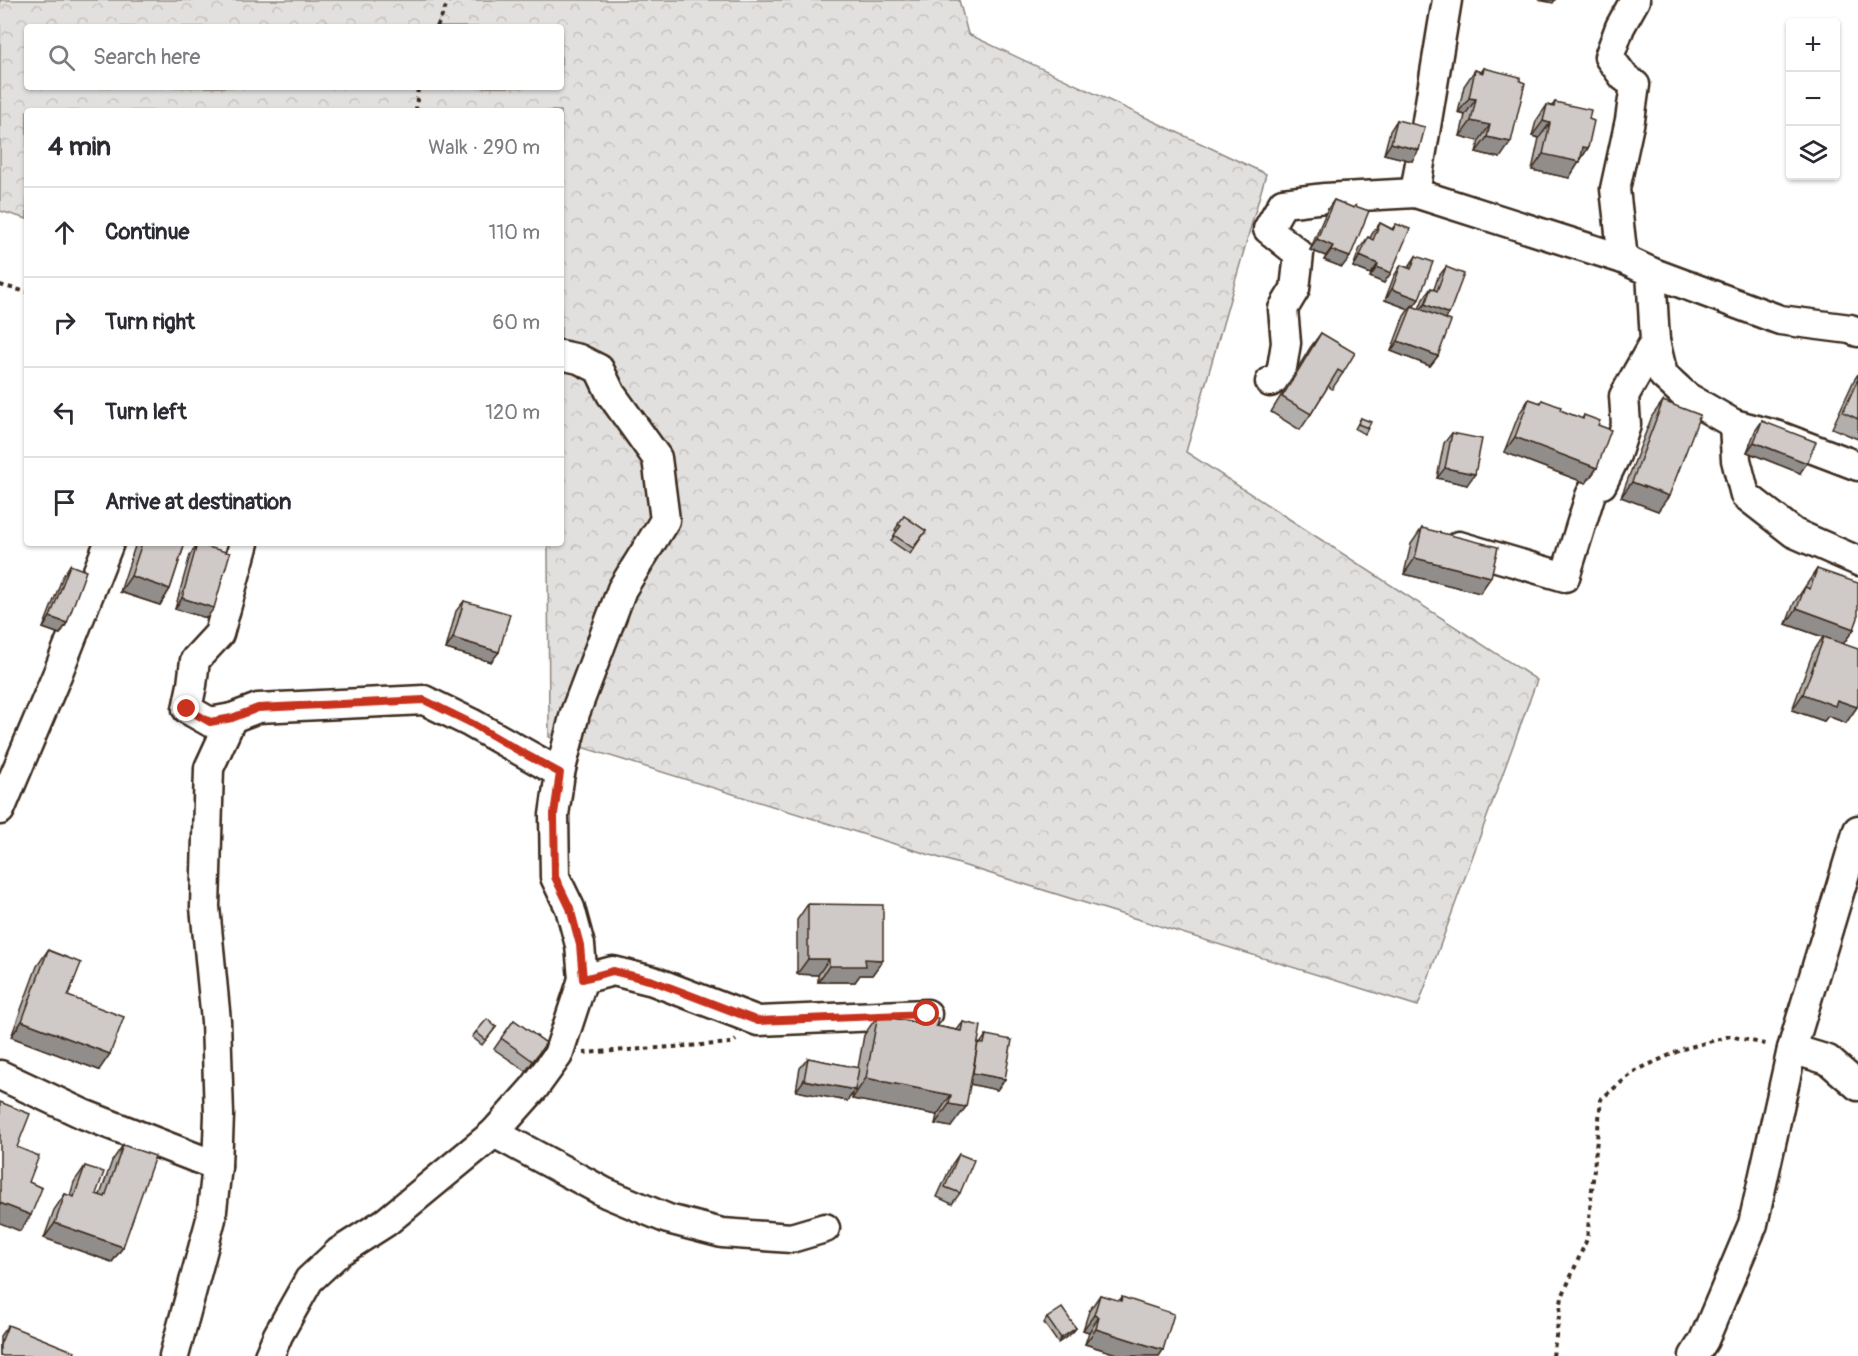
<!DOCTYPE html>
<meta charset="utf-8">
<style>
body{margin:0;font-family:Pangolin,sans-serif;background:#f7f7f7;color:#2b2b33}
.controls{position:absolute;right:18px;top:18px;display:grid;overflow:hidden;border-radius:6px;box-shadow:0 2px 4px #0004}
.controls button{width:54px;height:54px;display:grid;place-items:center;padding:0;border:0;border-bottom:2px solid #e1e1e2;background:#fff;color:#2b2b33;font:30px sans-serif}
.stop{position:absolute;width:18px;height:18px;margin:-14px;border:4px solid #c8321e;border-radius:50%;background:#fff}
.stop.end{background:#c8321e;border-color:#fff;box-shadow:0 2px 6px #0008}
.list{margin:0;padding:0;list-style:none}
h2{display:flex;justify-content:space-between;align-items:center;height:78px;margin:0;padding:0 24px;font-size:26px}
h2 small{font-size:20px;font-weight:400;color:#7c7c81}
.list li{display:grid;grid-template-columns:39px 1fr auto;gap:18px;align-items:center;box-sizing:border-box;height:90px;padding:0 24px;border-top:2px solid #e1e1e2}
.list b{display:block;font-size:22px;white-space:nowrap}
.list em{font-size:20px;font-style:normal;color:#7c7c81}
.icon{flex:none;width:33px;height:33px;fill:none;stroke:currentColor;stroke-width:2;stroke-linecap:round;stroke-linejoin:round}
.map{position:relative;flex:none;width:1858px;height:1356px;overflow:hidden}
.search{position:absolute;background:#fff;box-shadow:0 2px 4px #0004;left:24px;top:24px;width:540px;height:66px;display:flex;align-items:center;gap:15px;box-sizing:border-box;padding:0 21px;border-radius:6px;color:#7c7c81;font-size:22px}
.panel{position:absolute;background:#fff;box-shadow:0 2px 4px #0004;left:24px;top:108px;width:540px;height:438px;border-radius:6px}
.map>svg:first-child{display:block}
.forest{fill:url(#forest-crowns);stroke:#8e857e;stroke-width:1.5;fill-rule:evenodd}
.lines{fill:none;stroke-linecap:round;stroke-linejoin:round}
.minor-casing{stroke:#3b2a1e;stroke-width:33}
.path{stroke:#3b2a1e;stroke-width:4;stroke-dasharray:4.5 4.5;stroke-linecap:butt}
.minor{stroke:#fff;stroke-width:28}
.wall{fill:#b2aeab;stroke:#3b2a1e;stroke-width:1.5}
.shaded-wall{fill:#918d8b;stroke:#3b2a1e;stroke-width:1.5}
.building{fill:#cfcac7;stroke:#3b2a1e;stroke-width:1.5}
.route{stroke:#c8321e;stroke-width:8}
</style>
<div class="map">
<svg width="1858" height="1356" viewBox="0 0 1858 1356">
<defs>
<pattern id="forest-crowns" width="20" height="18" patternUnits="userSpaceOnUse" patternTransform="scale(1.5)"><rect width="20" height="18" fill="#e2e0de"/><path d="M2 6a3 3 0 1 1 6 0M12 15a3 3 0 1 1 6 0" fill="none" stroke="#c3c0be"/></pattern>
</defs>
<rect width="100%" height="100%" fill="#fff"/>
<filter id="ink" filterUnits="userSpaceOnUse"><feTurbulence type="fractalNoise" baseFrequency=".0167" numOctaves="2"/><feDisplacementMap in="SourceGraphic" scale="12" xChannelSelector="R" yChannelSelector="G"/><feConvolveMatrix kernelMatrix="1 2 1 2 8 2 1 2 1" color-interpolation-filters="sRGB"/></filter>
<g filter="url(#ink)">
<path class="forest" d="M0,0H959L968,34L1266,174L1186,452L1537,680L1418,1006L549,737L548,543H561V111H27V219L0,211ZM27,27H561V87H27Z"/>
<g class="lines">
<g class="minor-casing">
<g id="minor">
<polyline points="1415,193 1447,0"/>
<polyline points="1623,259 1615,189 1630,120 1635,85 1624,77 1609,57 1620,27 1635,0"/>
<polyline points="1655,341 1663,375 1687,397 1734,424 1779,436 1858,466"/>
<polyline points="561,355 579,359 599,369 611,394 657,458 665,520 622,589 575,713 560,773 554,815 555,877 570,908 580,945 583,979"/>
<polyline points="1270,382 1281,374 1286,343 1283,309 1295,289 1299,254 1268,229 1283,203 1325,198 1415,193 1623,259 1651,272 1780,320 1850,329 1858,332"/>
<polyline points="1734,424 1736,460 1745,495 1794,533 1858,561"/>
<polyline points="1459,546 1565,577 1590,496 1595,485 1602,484 1616,455 1626,425 1624,396 1655,341 1651,272"/>
<polyline points="232,718 210,722 187,709 192,685 195,660 219,634 244,543"/>
<polyline points="0,810 57,675 109,543"/>
<polyline points="1792,1049 1828,1060 1858,1086"/>
<polyline points="0,1075 83,1114 217,1166"/>
<polyline points="494,1133 606,1193 668,1219 722,1233 791,1238 825,1228"/>
<polyline points="174,1356 211,1219 217,1166 219,1115 216,1021 205,907 209,768 232,718 258,708 424,700 471,723 560,773"/>
<polyline points="269,1356 278,1335 309,1280 339,1252 386,1222 494,1133 534,1088 558,1055 583,979 613,971 653,981 758,1021 927,1014"/>
<polyline points="1694,1356 1704,1340 1753,1224 1792,1049 1858,830"/>
</g>
</g>
<g class="path">
<polyline points="437,27 449,0"/>
<polyline points="416,111 418,87"/>
<polyline points="0,285 27,292"/>
<polyline points="583,1053 732,1043 736,1040"/>
<polyline points="1553,1356 1562,1297 1587,1239 1601,1099 1635,1071 1683,1049 1730,1036 1769,1045"/>
</g>
<use href="#minor" class="minor"/>
</g>
<g class="wall">
<polygon points="1484,68 1500,158 1476,152 1479,141 1460,136 1465,115 1458,113 1464,86 1475,70 1481,72"/>
<polygon points="1555,102 1589,119 1588,148 1569,178 1532,170 1539,138 1532,136 1536,121 1547,105 1552,106"/>
<polygon points="1397,120 1412,161 1384,154 1390,131"/>
<polygon points="1334,200 1353,208 1355,206 1342,267 1324,260 1326,256 1310,250 1327,210"/>
<polygon points="1380,223 1392,229 1396,224 1384,283 1370,277 1371,274 1353,267 1360,248 1368,237 1370,238 1372,234"/>
<polygon points="1416,256 1419,299 1413,307 1419,309 1423,299 1431,288 1434,289 1438,277 1446,267 1449,314 1445,319 1438,356 1430,366 1391,351 1404,316 1409,309 1385,300 1394,276 1401,265 1408,268"/>
<polygon points="1321,333 1343,373 1332,389 1328,386 1311,414 1300,430 1271,412 1310,348"/>
<polygon points="1858,374 1858,439 1832,428 1854,380"/>
<polygon points="1529,399 1540,403 1542,400 1560,410 1582,419 1584,415 1598,425 1597,468 1586,483 1504,452 1519,414"/>
<polygon points="1663,401 1658,511 1621,497 1652,416"/>
<polygon points="1361,418 1368,428 1365,434 1355,429"/>
<polygon points="1762,421 1800,473 1747,452 1755,431"/>
<polygon points="1452,433 1467,485 1437,478 1444,443"/>
<polygon points="904,516 926,531 910,554 891,541 897,531 895,530"/>
<polygon points="1422,528 1491,577 1480,593 1404,574 1411,544"/>
<polygon points="136,543 185,543 170,589 160,605 120,592"/>
<polygon points="197,544 207,618 175,609 190,555"/>
<polygon points="70,565 67,623 60,634 43,628 63,576"/>
<polygon points="1817,569 1854,629 1843,644 1857,707 1846,723 1828,716 1824,721 1792,710 1813,652 1823,637 1786,624 1794,603"/>
<polygon points="464,601 499,652 491,662 446,649 456,611"/>
<polygon points="808,904 883,960 872,975 860,975 855,982 818,982 818,975 797,974 797,920"/>
<polygon points="48,950 68,996 99,1070 11,1037 37,966"/>
<polygon points="878,1015 920,1023 925,1016 936,1026 957,1030 963,1022 978,1044 980,1044 986,1035 1005,1079 997,1090 970,1084 951,1127 935,1124 937,1115 852,1099 853,1093 847,1101 796,1091 800,1068 808,1058 858,1068 864,1035"/>
<polygon points="514,1020 546,1043 526,1071 494,1049"/>
<polygon points="496,1027 482,1045 472,1037 476,1032"/>
<polygon points="123,1145 123,1247 112,1262 44,1238 54,1210 65,1194 70,1196 74,1182 85,1166 96,1194 100,1195 112,1161"/>
<polygon points="959,1154 960,1193 952,1204 937,1197 952,1164"/>
<polygon points="1100,1295 1119,1301 1122,1297 1163,1350 1159,1356 1123,1356 1085,1344 1089,1332 1083,1330 1089,1311"/>
<polygon points="1047,1318 1076,1328 1072,1333 1058,1343 1044,1323"/>
<polygon points="8,1325 0,1356 0,1336"/>
</g>
<g class="shaded-wall">
<polygon points="1538,0 1555,0 1553,3"/>
<polygon points="1469,98 1476,99 1465,115 1458,113"/>
<polygon points="1471,121 1490,125 1479,141 1460,136"/>
<polygon points="1543,121 1550,123 1539,138 1532,136"/>
<polygon points="1487,137 1511,142 1500,158 1476,152"/>
<polygon points="1391,143 1419,150 1412,161 1384,154"/>
<polygon points="1583,147 1588,148 1569,178 1532,170 1543,154"/>
<polygon points="1317,239 1333,246 1326,256 1310,250"/>
<polygon points="1331,250 1350,257 1342,267 1324,260"/>
<polygon points="1360,256 1378,264 1371,274 1353,267"/>
<polygon points="1377,267 1391,273 1384,283 1370,277"/>
<polygon points="1392,289 1419,299 1411,310 1412,306 1409,309 1385,300"/>
<polygon points="1425,304 1449,314 1442,324 1417,314"/>
<polygon points="1398,341 1438,356 1430,366 1391,351"/>
<polygon points="1515,437 1597,468 1586,483 1504,452"/>
<polygon points="1754,442 1807,463 1800,473 1747,452"/>
<polygon points="1445,468 1475,474 1467,485 1437,478"/>
<polygon points="1632,482 1669,496 1658,511 1621,497"/>
<polygon points="1415,558 1491,577 1480,593 1404,574"/>
<polygon points="131,576 170,589 160,605 120,592"/>
<polygon points="182,598 214,608 207,618 175,609"/>
<polygon points="1797,608 1854,629 1843,644 1786,624"/>
<polygon points="50,617 67,623 60,634 43,628"/>
<polygon points="453,638 499,652 491,662 446,649"/>
<polygon points="1803,694 1837,700 1857,707 1846,723 1828,716 1824,721 1792,710"/>
<polygon points="808,959 829,959 818,975 797,974"/>
<polygon points="865,959 883,960 872,975 860,975 855,982 818,982 829,966"/>
<polygon points="22,1021 110,1054 99,1070 11,1037"/>
<polygon points="973,1073 1005,1079 997,1090 965,1083"/>
<polygon points="866,1078 951,1095 937,1115 852,1099"/>
<polygon points="804,1080 855,1090 847,1101 796,1091"/>
<polygon points="949,1104 966,1107 951,1127 935,1124"/>
<polygon points="0,1203 31,1215 20,1231 0,1223"/>
<polygon points="55,1223 123,1247 112,1262 44,1238"/>
<polygon points="1094,1315 1099,1317 1089,1332 1083,1330"/>
<polygon points="1076,1328 1072,1333 1058,1343 1061,1338"/>
<polygon points="1096,1329 1163,1350 1159,1356 1123,1356 1085,1344"/>
</g>
<g class="building">
<polygon points="1484,68 1520,77 1520,81 1525,83 1511,142 1487,137 1490,125 1471,121 1476,99 1469,98 1475,70 1483,73"/>
<polygon points="1555,102 1591,110 1589,119 1594,121 1588,148 1583,147 1580,162 1543,154 1550,123 1543,121 1547,105 1554,107"/>
<polygon points="1397,120 1425,127 1419,150 1391,143"/>
<polygon points="1334,200 1354,208 1355,206 1369,211 1350,257 1331,250 1333,246 1317,239"/>
<polygon points="1380,223 1393,230 1396,224 1410,229 1391,273 1377,267 1378,264 1360,256 1368,237 1373,240"/>
<polygon points="1416,256 1433,262 1419,299 1392,289 1401,265 1411,269"/>
<polygon points="1446,267 1464,274 1449,314 1425,304 1431,288 1437,291"/>
<polygon points="1412,306 1451,321 1438,356 1398,341"/>
<polygon points="1321,333 1355,353 1343,373 1338,370 1311,414 1282,397"/>
<polygon points="1858,379 1858,419 1843,412"/>
<polygon points="1529,399 1541,403 1542,400 1561,407 1560,410 1583,419 1584,415 1600,421 1598,425 1611,430 1597,468 1515,437"/>
<polygon points="1663,401 1700,415 1669,496 1632,482"/>
<polygon points="1361,418 1371,422 1368,428 1358,424"/>
<polygon points="1762,421 1816,442 1807,463 1754,442"/>
<polygon points="1452,433 1482,439 1475,474 1445,468"/>
<polygon points="904,516 926,531 913,548 894,535 901,526 898,524"/>
<polygon points="1422,528 1498,547 1491,577 1415,558"/>
<polygon points="142,543 185,543 170,589 131,576"/>
<polygon points="197,544 230,553 214,608 182,598"/>
<polygon points="70,565 86,571 67,623 50,617"/>
<polygon points="1817,569 1858,583 1858,618 1854,629 1797,608 1805,587 1810,589"/>
<polygon points="464,601 510,614 499,652 453,638"/>
<polygon points="1824,637 1858,649 1858,704 1857,707 1837,700 1835,706 1803,694"/>
<polygon points="808,904 883,905 883,960 865,959 866,966 829,966 829,959 808,959"/>
<polygon points="48,950 81,963 68,996 124,1017 110,1054 22,1021"/>
<polygon points="878,1015 923,1024 925,1016 938,1018 936,1026 961,1031 963,1022 981,1026 966,1107 949,1104 951,1095 866,1078"/>
<polygon points="487,1019 496,1027 486,1040 476,1032"/>
<polygon points="514,1020 546,1043 533,1061 501,1038"/>
<polygon points="986,1035 1012,1040 1005,1079 973,1073 978,1043 984,1044"/>
<polygon points="808,1058 859,1068 855,1090 804,1080"/>
<polygon points="0,1102 30,1114 17,1147 39,1156 29,1182 42,1188 31,1215 0,1203"/>
<polygon points="123,1145 155,1156 123,1247 55,1223 65,1194 74,1197 85,1166 104,1172 96,1194 105,1197"/>
<polygon points="959,1154 974,1160 960,1193 945,1187"/>
<polygon points="1100,1295 1121,1301 1122,1297 1174,1314 1163,1350 1096,1329 1099,1317 1094,1315"/>
<polygon points="1062,1308 1076,1328 1061,1338 1047,1318"/>
<polygon points="8,1325 75,1352 73,1356 3,1356 0,1355 0,1345"/>
</g>
</g>
<g class="lines" filter="url(#ink)">
<polyline class="route" points="187,709 210,722 232,718 258,708 424,700 471,723 521,752 560,773 554,814 555,877 570,908 580,945 583,979 613,971 653,981 758,1021 927,1014"/>
</g>
</svg>
<div class="controls">
<button>+</button>
<button>−</button>
<button><svg class="icon" aria-label="layers" viewBox="0 0 24 24"><path d="M12 4l9 5-9 5-9-5zM3 14l9 5 9-5"/></svg></button>
</div>
<div class="stop" style="left:927px;top:1014px"></div>
<div class="stop end" style="left:187px;top:709px"></div>
<div class="search"><svg class="icon" aria-label="search" viewBox="0 0 24 24"><circle cx="10" cy="10" r="6"/><path d="M15 15l6 6"/></svg>Search here</div>
<section class="panel">
<h2>4 min<small>Walk · 290 m</small></h2>
<ul class="list">
<li><svg class="icon" aria-label="ahead" viewBox="0 0 24 24"><path d="M12 20V5M6 11l6-6 6 6"/></svg><div><b>Continue</b></div><em>110 m</em></li>
<li><svg class="icon" aria-label="right" viewBox="0 0 24 24"><path d="M7 20v-9h11M14 6l5 5-5 5"/></svg><div><b>Turn right</b></div><em>60 m</em></li>
<li><svg class="icon" aria-label="left" viewBox="0 0 24 24"><path d="M17 20v-9H6M10 6l-5 5 5 5"/></svg><div><b>Turn left</b></div><em>120 m</em></li>
<li><svg class="icon" aria-label="arrive" viewBox="0 0 24 24"><path d="M6 21V4h12l-3 4 3 4H6"/></svg><div><b>Arrive at destination</b></div></li>
</ul>
</section>
</div>
